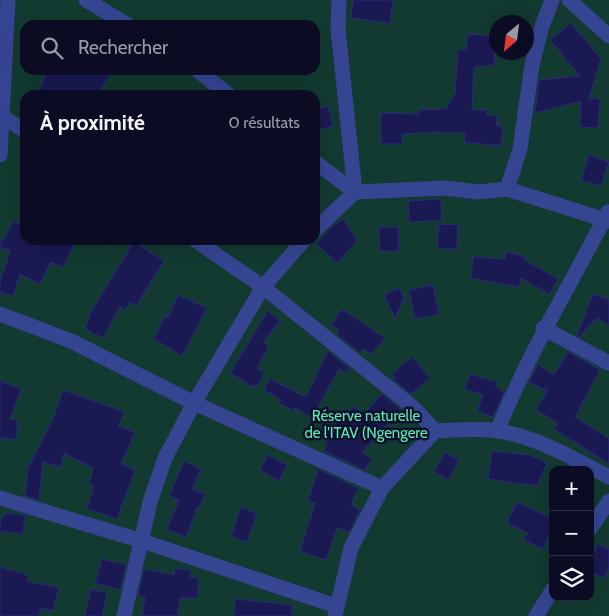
<!DOCTYPE html>
<html lang="fr">
<meta charset="utf-8">
<style>
body{margin:0;font-family:Cabin,sans-serif;background:#14152b;color:#f1f3f6}
.controls{position:absolute;right:15px;bottom:15px;display:grid;overflow:hidden;border-radius:10px;box-shadow:0 5px 20px #0002}
.controls button{width:45px;height:45px;display:grid;place-items:center;padding:0;border:0;border-bottom:1px solid #2b2c41;background:#0b0c23;color:#f1f3f6;font:25px sans-serif}
.compass{position:absolute;left:489px;top:15px;width:45px;height:45px;border-radius:50%;background:#0b0c23;box-shadow:0 5px 20px #0002;rotate:208deg}
.list{margin:0;padding:0;list-style:none}
h2{display:flex;justify-content:space-between;align-items:center;height:65px;margin:0;padding:0 20px;font-size:21px}
h2 small{font-size:16px;font-weight:400;color:#9a9ba6}
.icon{flex:none;width:28px;height:28px;fill:none;stroke:currentColor;stroke-width:2;stroke-linecap:round;stroke-linejoin:round}
.map{position:relative;flex:none;width:609px;height:616px;overflow:hidden}
.search{position:absolute;background:#0b0c23;box-shadow:0 5px 20px #0002;left:20px;top:20px;width:300px;height:55px;display:flex;align-items:center;gap:12px;box-sizing:border-box;padding:0 18px;border-radius:15px;color:#9a9ba6;font-size:19px}
.panel{position:absolute;background:#0b0c23;box-shadow:0 5px 20px #0002;left:20px;top:90px;width:300px;height:155px;border-radius:15px}
.map>svg:first-child{display:block}
.green{fill:#123a30;fill-rule:evenodd}
.building{fill:#1a1952;stroke:#292980}
.lines{fill:none;stroke-linecap:round;stroke-linejoin:round}
.minor{stroke:#364592;stroke-width:15}
.labels{text-anchor:middle;dominant-baseline:central;stroke-width:5;stroke-linejoin:round;paint-order:stroke}
.park-label{font-size:15px;fill:#5cecab;stroke:#0f102f}
</style>
<div class="map">
<svg width="609" height="616" viewBox="0 0 609 616">
<rect width="100%" height="100%" fill="#0f102f"/>
<path class="green" d="M0,0H609V616H0ZM496,22H526V52H496ZM25,25H315V70H25ZM25,95H315V240H25ZM553,470H590V597H553Z"/>
<g class="building">
<polygon points="353,0 393,0 390,23 351,18"/>
<polygon points="571,23 601,59 589,98 600,99 598,128 580,127 581,101 535,113 539,80 580,76 550,40"/>
<polygon points="468,34 492,36 495,65 474,67 472,110 487,110 487,115 498,116 496,125 503,127 501,146 464,142 465,133 433,132 402,134 402,144 381,144 381,113 419,114 419,110 446,109 455,93 458,50 466,50"/>
<polygon points="48,70 114,70 97,95 37,95"/>
<polygon points="328,106 333,126 315,131 315,110"/>
<polygon points="589,155 609,162 601,186 581,180"/>
<polygon points="441,199 442,220 409,222 408,201"/>
<polygon points="344,219 357,240 338,263 316,244 334,225"/>
<polygon points="13,221 25,227 25,240 76,240 63,267 51,262 40,284 20,274 13,296 0,292 0,282 10,251 0,247 0,240 4,240"/>
<polygon points="439,224 458,225 457,249 437,248"/>
<polygon points="379,227 398,227 399,251 380,251"/>
<polygon points="134,242 164,261 136,306 130,302 125,310 120,306 103,338 85,329 92,310"/>
<polygon points="506,252 526,257 525,260 558,279 549,294 521,278 519,287 471,278 473,257 505,259"/>
<polygon points="433,285 439,314 415,319 409,290"/>
<polygon points="399,288 404,298 395,318 384,295"/>
<polygon points="593,294 609,300 609,325 597,318 579,337 577,336"/>
<polygon points="178,295 207,308 182,356 154,339 165,316 168,318"/>
<polygon points="342,309 385,338 371,355 363,348 360,353 337,334 339,330 331,325"/>
<polygon points="268,311 280,321 263,342 269,346 257,368 264,373 257,386 251,386 230,373"/>
<polygon points="328,351 349,368 346,372 339,369 312,418 295,408 294,411 279,403 281,400 264,390 270,379 306,397"/>
<polygon points="568,352 600,370 575,417 609,439 609,464 554,429 558,423 536,410 547,391 529,382 538,365 554,375"/>
<polygon points="412,357 430,378 411,394 394,380 395,378 392,374"/>
<polygon points="470,374 498,382 495,386 504,393 493,417 477,411 483,395 465,389"/>
<polygon points="0,381 21,389 10,419 18,420 16,440 2,438 0,441"/>
<polygon points="63,390 125,412 118,426 135,432 121,464 135,470 117,519 87,509 94,485 89,483 93,468 64,453 61,467 43,462 39,500 25,496 28,468 53,419"/>
<polygon points="382,394 400,409 362,453 372,458 365,470 324,451 332,427 354,407 365,413"/>
<polygon points="492,451 530,455 547,463 537,486 488,479"/>
<polygon points="445,452 459,460 448,480 434,472"/>
<polygon points="268,455 287,465 279,481 260,470"/>
<polygon points="184,461 201,469 192,489 205,494 199,508 197,507 186,537 167,529 179,500 169,496"/>
<polygon points="318,469 358,488 351,505 360,510 349,532 337,528 326,560 300,551 315,503 308,501"/>
<polygon points="517,502 553,519 553,528 543,549 524,540 528,533 507,523"/>
<polygon points="241,507 257,513 247,542 231,536"/>
<polygon points="5,513 25,515 23,534 0,531 0,522"/>
<polygon points="598,544 609,549 609,568 604,578 590,572 590,560"/>
<polygon points="102,559 126,565 120,590 95,583"/>
<polygon points="0,567 28,575 27,581 59,588 53,611 41,608 39,616 0,616"/>
<polygon points="175,568 191,570 190,577 198,578 198,598 180,598 177,616 142,616 145,598 138,595 144,569 174,575"/>
<polygon points="91,589 107,593 102,616 85,616"/>
<polygon points="235,599 292,605 292,616 234,616"/>
</g>
<g class="lines">
<g class="minor">
<polyline points="86,0 128,25"/>
<polyline points="569,0 609,36"/>
<polyline points="197,70 229,95"/>
<polyline points="3,117 25,131"/>
<polyline points="0,155 8,0"/>
<polyline points="315,162 355,192 445,188 478,192 507,189 609,221"/>
<polyline points="507,189 520,149 532,65 542,26 552,0"/>
<polyline points="315,230 355,192 338,29 339,0"/>
<polyline points="195,240 263,287 414,408 435,431"/>
<polyline points="0,314 71,341 194,403 382,488"/>
<polyline points="543,328 609,363"/>
<path d="M497,431C528,355 570,285 608,212"/>
<polyline points="0,498 142,541 336,606"/>
<polyline points="590,529 609,501"/>
<polyline points="124,616 150,502 165,458 194,403 263,287 304,240"/>
<path d="M335,616L351,548L382,488L435,431C456,430 477,428 498,431C538,437 574,459 609,477"/>
<polyline points="536,616 553,589"/>
</g>
</g>
<g class="labels">
<g class="park-label">
<text x="366" y="416">Réserve naturelle<tspan x="366" dy="17">de l'ITAV (Ngengere</tspan></text>
</g>
</g>
</svg>
<div class="controls">
<button>+</button>
<button>−</button>
<button><svg class="icon" aria-label="layers" viewBox="0 0 24 24"><path d="M12 4l9 5-9 5-9-5zM3 14l9 5 9-5"/></svg></button>
</div>
<svg class="compass" viewBox="-18 -18 36 36"><path d="M0-13l5 13h-10z" fill="#e53935"/><path d="M0 13l5-13h-10z" fill="#9a9ba6"/></svg>
<div class="search"><svg class="icon" aria-label="search" viewBox="0 0 24 24"><circle cx="10" cy="10" r="6"/><path d="M15 15l6 6"/></svg>Rechercher</div>
<section class="panel">
<h2>À proximité<small>0 résultats</small></h2>
<ul class="list">
</ul>
</section>
</div>
